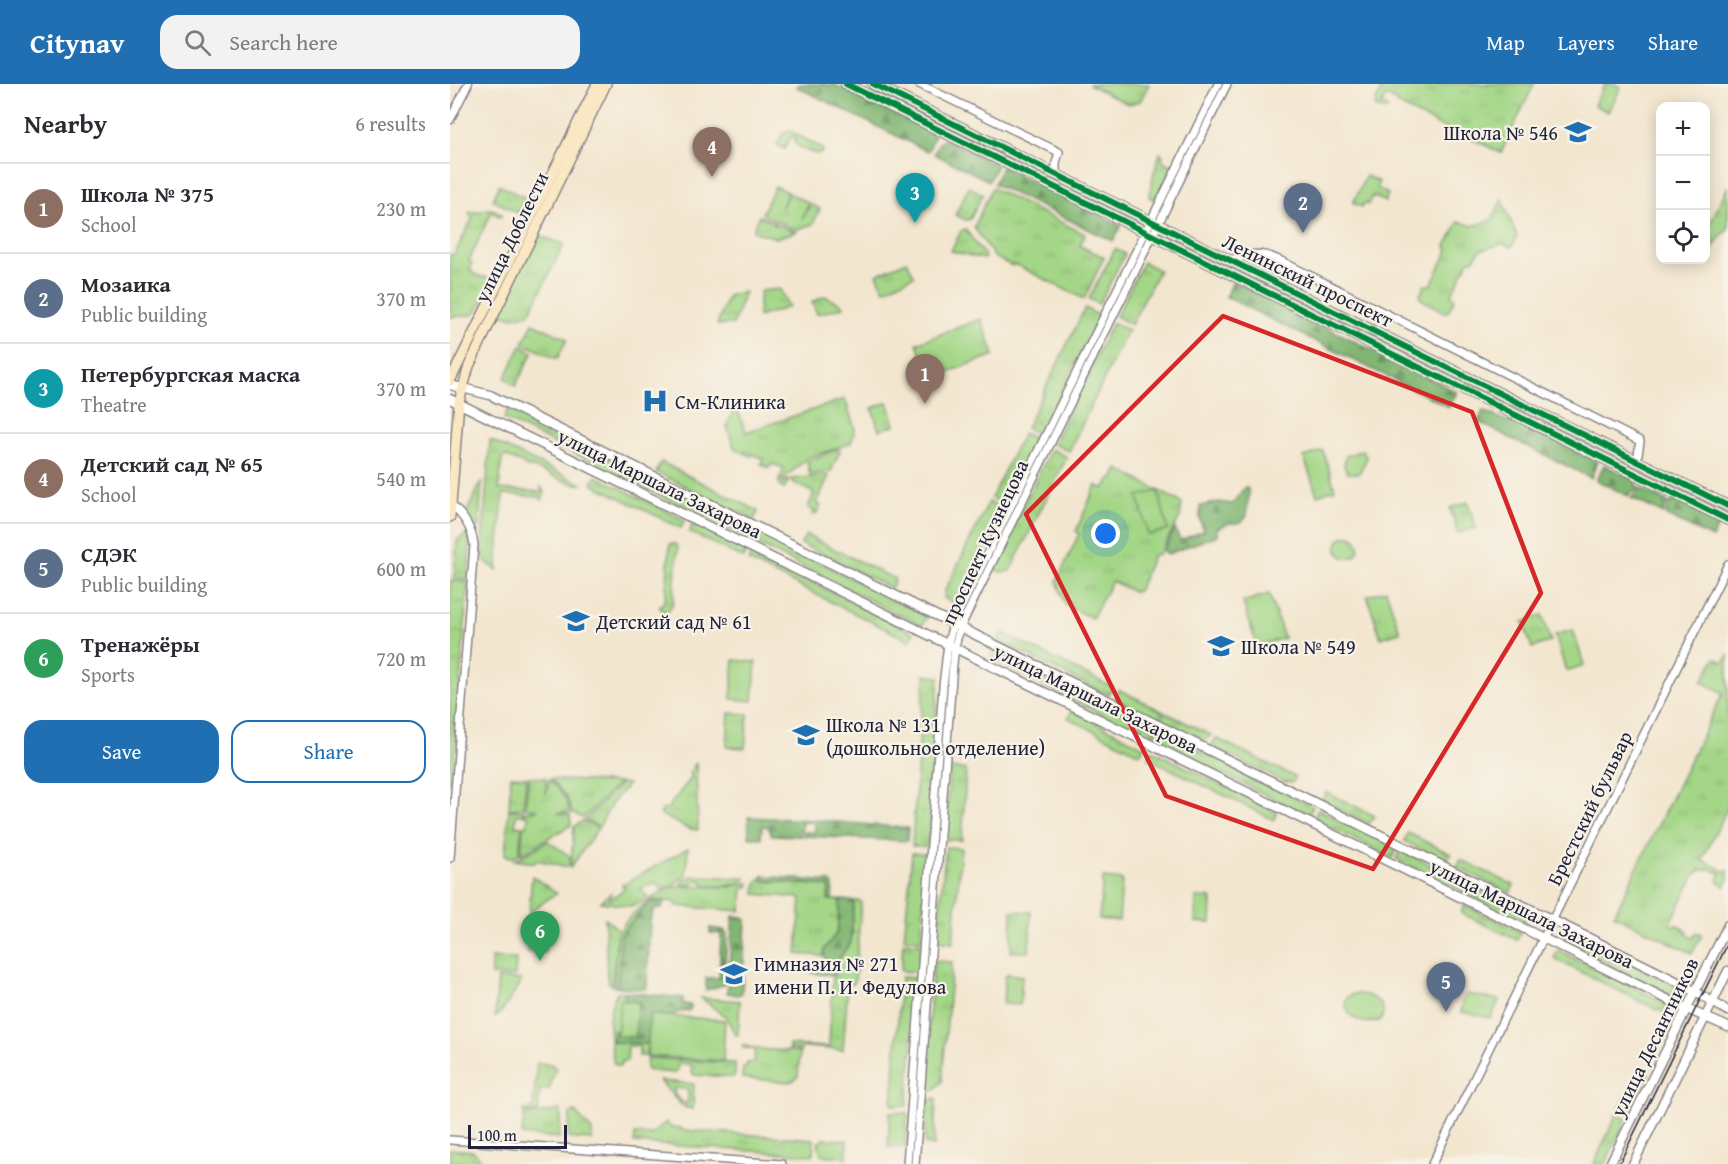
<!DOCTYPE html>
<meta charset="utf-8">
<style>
body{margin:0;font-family:"Gentium Book Plus",serif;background:#f2f2f3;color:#2b2b33}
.controls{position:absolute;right:18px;top:18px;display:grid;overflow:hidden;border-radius:12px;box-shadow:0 3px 15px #0003}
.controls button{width:54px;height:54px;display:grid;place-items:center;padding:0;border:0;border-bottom:2px solid #e1e1e2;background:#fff;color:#2b2b33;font:30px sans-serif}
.scale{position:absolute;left:18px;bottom:15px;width:99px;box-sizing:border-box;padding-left:6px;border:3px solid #22223b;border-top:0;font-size:16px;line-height:21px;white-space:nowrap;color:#22223b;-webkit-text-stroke:4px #f7f3e8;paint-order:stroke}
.you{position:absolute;left:656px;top:450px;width:21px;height:21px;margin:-15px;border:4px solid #fff;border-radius:50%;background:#1a73e8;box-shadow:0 0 0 9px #1a73e833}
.badge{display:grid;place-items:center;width:39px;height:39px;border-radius:50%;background:#1f6fb2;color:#fff;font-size:20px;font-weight:700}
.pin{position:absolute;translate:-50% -50px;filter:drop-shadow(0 2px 3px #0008)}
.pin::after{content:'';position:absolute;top:32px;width:21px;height:18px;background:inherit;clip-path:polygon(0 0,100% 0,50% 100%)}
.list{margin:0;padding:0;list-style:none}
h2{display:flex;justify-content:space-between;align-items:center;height:78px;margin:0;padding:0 24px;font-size:26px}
h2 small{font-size:20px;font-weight:400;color:#7c7c81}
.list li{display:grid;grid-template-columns:39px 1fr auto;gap:18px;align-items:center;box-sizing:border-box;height:90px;padding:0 24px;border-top:2px solid #e1e1e2}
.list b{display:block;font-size:22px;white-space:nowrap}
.list p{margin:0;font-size:20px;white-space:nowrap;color:#7c7c81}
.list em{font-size:20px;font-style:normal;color:#7c7c81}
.actions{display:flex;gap:12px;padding:18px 24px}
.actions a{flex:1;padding:14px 0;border:2px solid #1f6fb2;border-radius:18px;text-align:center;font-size:21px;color:#1f6fb2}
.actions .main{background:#1f6fb2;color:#fff}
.icon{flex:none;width:33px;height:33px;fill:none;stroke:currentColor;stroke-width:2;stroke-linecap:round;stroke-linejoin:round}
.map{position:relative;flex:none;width:1278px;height:1080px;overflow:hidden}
header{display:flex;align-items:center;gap:36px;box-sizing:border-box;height:84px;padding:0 30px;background:#1f6fb2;color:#fff}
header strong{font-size:28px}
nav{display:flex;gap:33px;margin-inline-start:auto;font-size:21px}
.search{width:420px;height:54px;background:#f2f2f3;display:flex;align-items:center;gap:15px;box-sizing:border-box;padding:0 21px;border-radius:18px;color:#7c7c81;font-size:22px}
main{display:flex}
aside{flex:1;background:#fff}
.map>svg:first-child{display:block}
.grass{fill:url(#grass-tufts);stroke:#627c60;stroke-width:1.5}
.forest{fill:url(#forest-firs);stroke:#526c57;stroke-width:1.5}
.garden{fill:#a3d686;stroke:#627c60;stroke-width:1.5}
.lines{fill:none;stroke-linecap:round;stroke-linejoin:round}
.minor-casing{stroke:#8a8485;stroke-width:10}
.tertiary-casing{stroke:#8a8485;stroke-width:11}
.secondary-casing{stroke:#8a8485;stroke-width:12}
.minor{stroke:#fff;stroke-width:7}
.tertiary{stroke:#fff;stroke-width:8}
.secondary{stroke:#fae7c3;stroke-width:9}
.tram{stroke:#22223b;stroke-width:1.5}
.cycleway-casing{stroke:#f7f3e8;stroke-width:10}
.cycleway{stroke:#00873e;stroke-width:6}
.marked{fill:none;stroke:#d62828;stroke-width:4.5;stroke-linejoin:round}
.labels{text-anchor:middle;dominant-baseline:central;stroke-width:4.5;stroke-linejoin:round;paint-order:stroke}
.poi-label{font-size:20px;fill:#22223b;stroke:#f7f3e8;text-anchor:start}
.street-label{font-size:20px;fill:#22223b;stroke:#f7f3e8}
</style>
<header>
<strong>Citynav</strong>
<div class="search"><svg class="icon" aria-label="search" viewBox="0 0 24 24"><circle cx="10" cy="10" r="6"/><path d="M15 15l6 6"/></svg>Search here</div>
<nav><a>Map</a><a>Layers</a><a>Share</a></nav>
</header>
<main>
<aside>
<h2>Nearby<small>6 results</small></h2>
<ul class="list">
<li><span class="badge" style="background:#8d6e63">1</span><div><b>Школа № 375</b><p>School</p></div><em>230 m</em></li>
<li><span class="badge" style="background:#5c6f8a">2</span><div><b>Мозаика</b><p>Public building</p></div><em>370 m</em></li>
<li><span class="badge" style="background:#0f9aa8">3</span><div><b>Петербургская маска</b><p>Theatre</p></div><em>370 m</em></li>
<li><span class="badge" style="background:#8d6e63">4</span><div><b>Детский сад № 65</b><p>School</p></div><em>540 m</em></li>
<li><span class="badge" style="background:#5c6f8a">5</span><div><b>СДЭК</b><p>Public building</p></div><em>600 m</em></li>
<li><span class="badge" style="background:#2e9e5b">6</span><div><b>Тренажёры</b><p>Sports</p></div><em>720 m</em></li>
</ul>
<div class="actions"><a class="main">Save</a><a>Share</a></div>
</aside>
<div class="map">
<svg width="1278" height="1080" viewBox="0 0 1278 1080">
<defs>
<pattern id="grass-tufts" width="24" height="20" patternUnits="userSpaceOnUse" patternTransform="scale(1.5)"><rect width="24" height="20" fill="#a3d686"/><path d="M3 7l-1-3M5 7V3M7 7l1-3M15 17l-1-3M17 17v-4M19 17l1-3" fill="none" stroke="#8cb775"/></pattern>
<pattern id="forest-firs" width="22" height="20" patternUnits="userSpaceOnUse" patternTransform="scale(1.5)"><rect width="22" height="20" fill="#82b773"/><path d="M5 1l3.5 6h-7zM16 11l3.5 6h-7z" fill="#6a9460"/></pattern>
</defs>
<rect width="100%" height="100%" fill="#f7f3e8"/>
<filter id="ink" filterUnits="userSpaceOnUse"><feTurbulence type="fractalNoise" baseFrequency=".0167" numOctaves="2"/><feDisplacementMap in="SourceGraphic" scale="12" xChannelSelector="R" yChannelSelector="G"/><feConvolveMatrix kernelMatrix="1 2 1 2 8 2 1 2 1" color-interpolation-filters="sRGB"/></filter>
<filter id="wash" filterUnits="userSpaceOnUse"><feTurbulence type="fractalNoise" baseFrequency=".008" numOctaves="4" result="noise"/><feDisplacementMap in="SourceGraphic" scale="24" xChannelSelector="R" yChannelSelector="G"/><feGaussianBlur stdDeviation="1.35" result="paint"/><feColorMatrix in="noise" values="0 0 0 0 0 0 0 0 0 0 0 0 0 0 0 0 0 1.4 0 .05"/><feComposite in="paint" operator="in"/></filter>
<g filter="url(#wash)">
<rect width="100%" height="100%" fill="#f3e6cf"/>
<g class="grass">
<polygon points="638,0 699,0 690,17 678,20"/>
<polygon points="934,0 1084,0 1051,69 1009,48 1003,49 947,20 948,18 936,12 932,20 938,24 936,26 925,23 926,17"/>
<path d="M339,46L373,65V67L370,70C362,70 349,64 344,58L345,53L342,52L334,65L327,61L333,49Z"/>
<polygon points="710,69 713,71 712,76 723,83 705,116 699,113 703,92"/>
<polygon points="916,92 929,98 927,104 938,110 935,118 923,112 918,121 914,119 912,123 903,119"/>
<polygon points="49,101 75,114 68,129 43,116"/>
<polygon points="325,102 338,108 331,125 339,109 359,119 352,135 361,120 370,125 363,140 346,146 312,130"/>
<polygon points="1278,102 1278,145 1270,153 1255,176 1256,148"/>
<polygon points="519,103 533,110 520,135 516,136 505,131"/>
<polygon points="542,104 635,150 630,162 654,173 634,215 564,180 562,182 544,173 524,143"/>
<polygon points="1052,115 1067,153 1062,163 1053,160 1030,166 1023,176 1019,176 1001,211 1005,215 998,228 994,228 971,215 970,211 975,201 981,201 998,166 996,162 1009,137 1022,142 1042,136"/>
<path d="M36,125H42L52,130L51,133L41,128L19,177L22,179L20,186C28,195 37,192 46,196L25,229L21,231L0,233V170L4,171L23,133L19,130L20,128H28Z"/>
<polygon points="309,132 325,139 324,142 326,140 346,148 326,154 303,147"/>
<polygon points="515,145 535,172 534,175 501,167 511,147"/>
<polygon points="86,151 114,160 79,230 61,233 51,230 56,211"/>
<polygon points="665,165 675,170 649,220 639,215"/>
<polygon points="457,177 464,192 434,206 427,190"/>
<polygon points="693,178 709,186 681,241 666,232"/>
<polygon points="330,205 339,223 308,233 310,207"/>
<polygon points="295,208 283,240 267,241 278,212"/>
<polygon points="375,212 393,221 394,223 367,230 362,218"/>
<polygon points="635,224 649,232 590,351 576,344"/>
<polygon points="83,239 117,255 107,275 73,259"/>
<polygon points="662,239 678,246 619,367 603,360"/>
<polygon points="71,262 83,268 65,302 55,294"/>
<polygon points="395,315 405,346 401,359 358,374 328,399 334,384 322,380 319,384 311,380 313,375 302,370 301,372 284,364 283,360 277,342 282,330 280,325 282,323 287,324 296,348"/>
<polygon points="438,318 445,341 429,346 422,324"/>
<polygon points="58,325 140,366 136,375 54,335"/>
<polygon points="573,349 588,357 558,419 555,420 541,414"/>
<path d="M40,356L132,400C116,403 92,383 75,382L74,380L55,372L52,374L49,405L91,408V403L95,409L92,416L90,413L53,410L47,486L35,477L32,465Z"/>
<polygon points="601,365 617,373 560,487 550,488 542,484"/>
<polygon points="384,366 389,365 390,367 381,387 360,391 357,378"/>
<polygon points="912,366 917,374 909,389 897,389 894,381 896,372"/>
<polygon points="144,368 306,447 301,457 139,377"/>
<polygon points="211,378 308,427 304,436 206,388"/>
<polygon points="668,385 732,419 730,433 709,470 703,471 688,507 683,508 662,497 642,534 615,521 607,497 629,450 626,447 646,401 654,405 660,394 663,395"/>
<polygon points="377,391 379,392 366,419 371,422 366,430 362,431 364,427 358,424 364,409 339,396 334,405 329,402 335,396"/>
<polygon points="146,392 235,436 231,444 142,400"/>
<polygon points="32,397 29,442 23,445 16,429"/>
<polygon points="539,418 554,426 507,521 494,514 495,507"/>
<polygon points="1018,418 1026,444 1008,449 1000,424"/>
<polygon points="243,439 297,466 293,474 239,448"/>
<polygon points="310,449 477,532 472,542 305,459"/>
<polygon points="17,450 20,462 18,495 4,494 7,456"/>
<polygon points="356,451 445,495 441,504 351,460"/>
<circle cx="898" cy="463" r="11"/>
<polygon points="220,460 226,460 228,464 223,519 219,526 213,528 209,522 215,517"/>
<polygon points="302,469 464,549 460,557 298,477"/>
<polygon points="0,497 18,498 3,694 0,698"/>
<polygon points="936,506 950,548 931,554 917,512"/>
<polygon points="1092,531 1101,557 1082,564 1073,538"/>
<polygon points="552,549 662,603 658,611 548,557"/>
<polygon points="545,566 704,644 699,654 540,575"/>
<polygon points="1278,571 1278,723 1252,776 1276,788 1278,785 1278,796 1275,803 1268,796 1271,790 1258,784 1255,787 1251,785 1248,789 1246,789 1220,840 1225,843 1226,840 1238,847 1237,851 1243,854 1247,849 1252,851 1242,869 1164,831 1273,609 1252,598 1265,574 1274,578"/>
<polygon points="475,591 489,593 485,643 470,642"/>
<polygon points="668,605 712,627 708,636 665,615"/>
<polygon points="622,626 694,663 690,670 618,634"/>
<polygon points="714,628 761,651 753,658 711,637"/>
<polygon points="279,629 298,630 295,664 277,663"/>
<polygon points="706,645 863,723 858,732 702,655"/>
<polygon points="470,646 487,647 478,763 462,762"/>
<polygon points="766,654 845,693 842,699 837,697 836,699 763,663 762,661"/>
<polygon points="702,666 827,729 824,736 698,674"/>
<polygon points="246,679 248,746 238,745 210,730 213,725 216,726 242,693 239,689"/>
<polygon points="500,684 516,686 512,756 494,756"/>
<polygon points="61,692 77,693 73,724 59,725"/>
<path d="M79,693L96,694V710L99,696C110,706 117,714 120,728L107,729L120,731L121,741L71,770L73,742H77L78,732L75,731V727L88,726L75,723Z"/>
<polygon points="101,695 169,699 133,734 122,729 117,714"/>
<polygon points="171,699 178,700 163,718 149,743 135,736"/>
<polygon points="876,708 925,732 919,740 872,717"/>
<polygon points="868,725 947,764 942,774 864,735"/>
<polygon points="59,726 74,727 73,731 66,731 65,741 72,742 69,770 63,774 55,771"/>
<polygon points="132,737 148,744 121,783 124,743"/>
<polygon points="958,749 1001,770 997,778 954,757"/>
<polygon points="98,757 120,772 119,783 86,776 85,779 65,776"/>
<polygon points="496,763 511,764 503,859 486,857"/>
<polygon points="238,764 236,790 224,801 212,804 204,799 190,805 198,813 189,820 181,822 150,818 161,809 160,816 175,804 172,801"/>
<polygon points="951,766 1079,830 1074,839 946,775"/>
<polygon points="462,769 478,770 471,856 454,855"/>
<polygon points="1011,776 1064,801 1060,809 1007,783"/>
<polygon points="82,792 107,809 79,828 79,827"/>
<path d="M243,792L296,794V795C284,803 269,802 255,802L252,797L247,796L240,801L231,800L235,795Z"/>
<path d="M313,792V797L379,802L378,816H390C389,826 390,837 387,847C384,856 374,861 373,872L347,870L351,814L305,810L306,801Z"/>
<path d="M294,799H299L298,803H293L291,827L226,822L223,818L201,816L172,849L167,903H164C164,890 166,858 170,847C176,832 209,806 224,803C247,798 269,808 294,799Z"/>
<polygon points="746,813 761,814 762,816 761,839 745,838"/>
<polygon points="404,817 410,817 411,819 405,897 403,900 398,900 393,966 355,963 351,966 339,965 339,961 380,963 379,960 383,891 387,888 388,876 401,858"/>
<polygon points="1014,821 1071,848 1067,856 1011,829"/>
<polygon points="562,827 581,828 579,868 561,868"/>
<polygon points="80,832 97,833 95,869 78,868"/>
<polygon points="155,834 168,846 162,901 159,899 157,892"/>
<polygon points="1117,848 1226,902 1222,912 1112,858"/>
<polygon points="453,859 471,860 469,888 451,887"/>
<polygon points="1108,866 1218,920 1214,929 1104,875"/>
<polygon points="41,874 66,875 65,892 41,891"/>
<polygon points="486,877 502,878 492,998 483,1007 476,1007 474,1004 483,880"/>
<polygon points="451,893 468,894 457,1022 442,1021"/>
<polygon points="48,894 71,896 70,900 50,930 45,933"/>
<path d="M167,908H174L175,917L170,916L168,948L165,947L163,958L197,960L196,972H189V962H178L177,977H172L170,982L164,980C160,957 154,929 167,908Z"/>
<path d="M904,910C920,909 939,918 931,936C916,942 897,937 895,918L898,913Z"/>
<polygon points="1017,910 1049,916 1041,934 1011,928 1013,916"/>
<polygon points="251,914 290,917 288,951 285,951 277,934"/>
<polygon points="292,961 309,965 350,968 348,992 343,997 338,998 292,994 293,983 297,982 297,979 304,979 305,965 293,964"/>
<polygon points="197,974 285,979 285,991 283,993 244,991 242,988 241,980 228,980 227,987 225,989 200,987 196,985"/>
<polygon points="87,979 101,980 106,984 99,1005 90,1006 88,1028 74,1030 74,1026 79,1026 83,1023"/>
<polygon points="1190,986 1199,990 1179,1028 1170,1024"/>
<polygon points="210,997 244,1000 243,1025 234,1023 234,1019 238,1018 238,1005 224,1004 225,1012 232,1017 231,1021"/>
<polygon points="484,1014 486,1014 484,1062 475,1060 476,1020"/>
<polygon points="111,1026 109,1054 72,1051 74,1032"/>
<polygon points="125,1028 142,1047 142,1056 118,1054 120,1030"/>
<polygon points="440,1028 458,1029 455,1064 438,1063"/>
<polygon points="1167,1029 1176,1035 1155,1080 1144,1080"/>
<polygon points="216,1038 220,1043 231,1044 231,1046 364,1055 363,1071 184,1059 185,1050 201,1051"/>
<polygon points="373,1055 397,1056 397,1073 371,1071 368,1058 371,1058"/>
<polygon points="0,1065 23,1067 35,1080 0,1078"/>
</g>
<g class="forest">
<polygon points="349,0 374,0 378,2 383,0 485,50 479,66 477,67 347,3"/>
<polygon points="495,55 547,81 539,97 484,70 489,59"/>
<polygon points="552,83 671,142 663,157 544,100"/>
<polygon points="783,197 1007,308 999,323 776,213"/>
<polygon points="1033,327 1059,338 1061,335 1147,378 1141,394 1028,338"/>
<polygon points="1154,381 1187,397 1185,401 1190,404 1178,412 1146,396"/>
<path d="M795,403L798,405C801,416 795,422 797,432C790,441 789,439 781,439C776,440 770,443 766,445L768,451L718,470L713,467L725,445L730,456L754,447L750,436V422L769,418L782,420Z"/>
<polygon points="1192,405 1214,416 1214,430 1181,414"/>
<polygon points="1223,415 1270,438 1262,454 1217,432 1216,417 1221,420"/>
<polygon points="298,733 362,736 362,738 352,738 351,752 322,751 318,743 312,742 311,754 299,753"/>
<polygon points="364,736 458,744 457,757 354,752 354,748 365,748"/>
<polygon points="313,792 380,798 383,801 382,816 378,816 379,802 313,797"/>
<polygon points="201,816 214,817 212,824 204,825 200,838 197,903 195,905 167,903 172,849"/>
<polygon points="390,816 404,817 401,858 388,876 388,888 383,891 361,889 361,881 372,882 375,879 374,865 387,849"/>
<polygon points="283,832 293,833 296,836 292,909 288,911 277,909"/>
<polygon points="260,844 274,846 277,850 274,895 274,901 256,906 256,894 269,894 271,850 260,849"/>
<polygon points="174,908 233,914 233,920 240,921 241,924 238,927 235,926 220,932 200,931 198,960 163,958 164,947 168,948 167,952 188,918 175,917"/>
</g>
<g class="garden">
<polygon points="1155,0 1164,0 1171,3 1158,28 1144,21"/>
<polygon points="531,235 544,271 480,295 467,259"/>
<polygon points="873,367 885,405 867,411 854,373"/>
<polygon points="708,407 718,446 698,451 688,412"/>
<polygon points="819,510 834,554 807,562 793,518"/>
<polygon points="1123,546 1134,581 1116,587 1105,551"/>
<polygon points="284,576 306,578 303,617 281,615"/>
<polygon points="653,794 672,796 669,837 649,835"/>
<polygon points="558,890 572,892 570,921 553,920 555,893"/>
<polygon points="170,916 188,918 185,953 167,952"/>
<polygon points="200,931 275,936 273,977 197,972"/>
</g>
</g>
<g filter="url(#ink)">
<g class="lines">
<g class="minor-casing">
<g id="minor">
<polyline points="469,0 609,68 606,79 606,90"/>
<polyline points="0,36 18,0"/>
<path d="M779,176C800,170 809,167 829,176L1190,357L1187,378"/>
<path d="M0,774L24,461C22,444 13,431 1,421"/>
<polyline points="0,1056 332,1080"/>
<polyline points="457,1080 493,602 498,559 503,540 768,0"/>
<polyline points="465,1080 503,580 505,562 510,544 777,0"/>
<polyline points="982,1080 1278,480"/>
</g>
</g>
<g class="tertiary-casing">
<g id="tertiary">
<polyline points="0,301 40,311 1230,899 1278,927"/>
<polyline points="0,315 1237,925 1278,943"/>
<polyline points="1160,1080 1278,841"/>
<polyline points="1183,1080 1278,887"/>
</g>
</g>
<g class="secondary-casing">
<g id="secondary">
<polyline points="396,0 1278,436"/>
<polyline points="423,0 1278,422"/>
<polyline points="0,297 147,0"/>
<polyline points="0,433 9,318 19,282 156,0"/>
</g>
</g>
<use href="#minor" class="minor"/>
<use href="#tertiary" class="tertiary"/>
<use href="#secondary" class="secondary"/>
<polyline class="tram" points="1169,1080 1278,859"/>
<g class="cycleway-casing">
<g id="cycleway">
<polyline points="396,0 1278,436"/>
<polyline points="423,0 1278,422"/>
</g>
</g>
<use href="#cycleway" class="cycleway"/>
</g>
</g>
<path class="marked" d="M773,232L1022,328L1091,509L923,785L716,712L576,430Z"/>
<defs>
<g id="school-bare" transform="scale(2.07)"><path d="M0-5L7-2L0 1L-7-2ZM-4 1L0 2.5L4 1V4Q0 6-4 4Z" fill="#1f6fb2" stroke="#f7f3e8" stroke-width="2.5" paint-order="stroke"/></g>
<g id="hospital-bare" transform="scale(2.07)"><path d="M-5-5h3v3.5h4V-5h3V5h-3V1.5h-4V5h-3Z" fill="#1f6fb2" stroke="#f7f3e8" stroke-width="2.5" paint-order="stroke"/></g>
</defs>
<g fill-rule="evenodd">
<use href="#school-bare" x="1128" y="48"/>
<use href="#hospital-bare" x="205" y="317"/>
<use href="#school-bare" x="126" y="537"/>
<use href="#school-bare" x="771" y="562"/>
<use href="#school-bare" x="356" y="651"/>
<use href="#school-bare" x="284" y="890"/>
</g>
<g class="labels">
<g class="poi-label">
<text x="1108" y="48" text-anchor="end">Школа № 546</text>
<text x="225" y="317">См-Клиника</text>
<text x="146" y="537">Детский сад № 61</text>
<text x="791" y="562">Школа № 549</text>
<text x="376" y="640">Школа № 131<tspan x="376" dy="23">(дошкольное отделение)</tspan></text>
<text x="304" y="879">Гимназия № 271<tspan x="304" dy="23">имени П. И. Федулова</tspan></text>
</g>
<g class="street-label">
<text transform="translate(61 153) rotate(-64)">улица Доблести</text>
<text transform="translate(858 196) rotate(26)">Ленинский проспект</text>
<text transform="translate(210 399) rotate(26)">улица Маршала Захарова</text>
<text transform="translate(534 458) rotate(-65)">проспект Кузнецова</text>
<text transform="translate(646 614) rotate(26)">улица Маршала Захарова</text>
<text transform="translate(1139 724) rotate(-64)">Брестский бульвар</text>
<text transform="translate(1082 829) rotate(26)">улица Маршала Захарова</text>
<text transform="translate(1204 953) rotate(-64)">улица Десантников</text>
</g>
</g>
</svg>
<div class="controls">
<button>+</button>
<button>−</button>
<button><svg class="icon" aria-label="locate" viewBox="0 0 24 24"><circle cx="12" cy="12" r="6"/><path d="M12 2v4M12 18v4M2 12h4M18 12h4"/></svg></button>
</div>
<div class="scale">100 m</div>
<div class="you"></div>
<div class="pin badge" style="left:475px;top:320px;background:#8d6e63">1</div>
<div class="pin badge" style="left:853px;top:149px;background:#5c6f8a">2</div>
<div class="pin badge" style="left:465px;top:139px;background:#0f9aa8">3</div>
<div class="pin badge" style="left:262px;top:93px;background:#8d6e63">4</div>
<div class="pin badge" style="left:996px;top:928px;background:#5c6f8a">5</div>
<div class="pin badge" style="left:90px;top:877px;background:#2e9e5b">6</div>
</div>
</main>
